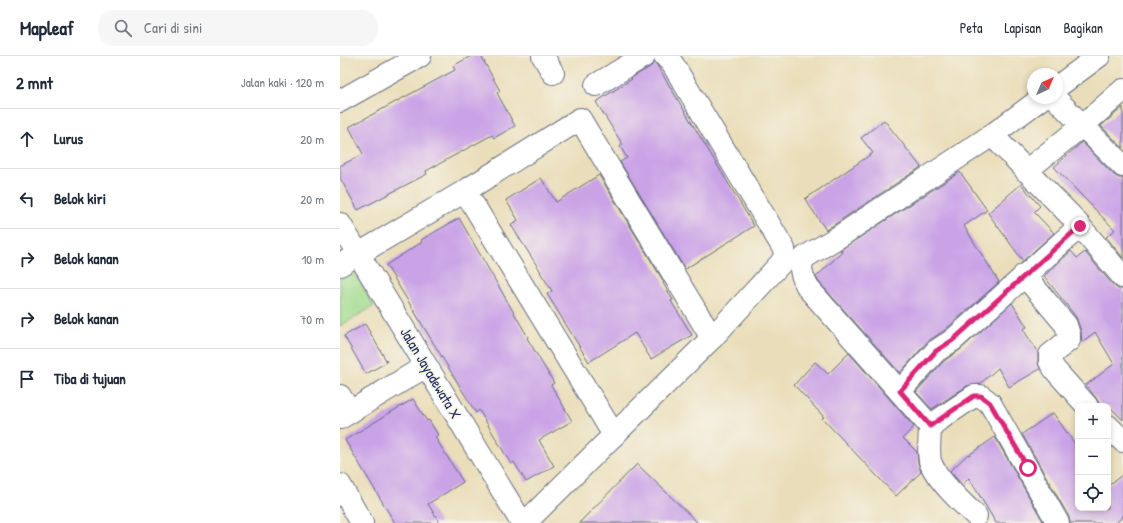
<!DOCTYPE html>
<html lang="id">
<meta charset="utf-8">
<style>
body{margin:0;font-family:"Patrick Hand",sans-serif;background:#f6f6f7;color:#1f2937}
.controls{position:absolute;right:12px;bottom:12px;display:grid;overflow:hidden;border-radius:8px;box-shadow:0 2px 6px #0003}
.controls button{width:36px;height:36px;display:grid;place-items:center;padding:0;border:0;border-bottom:1px solid #e0e1e3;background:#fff;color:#1f2937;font:20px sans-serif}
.compass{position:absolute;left:687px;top:12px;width:36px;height:36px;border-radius:50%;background:#fff;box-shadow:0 2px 6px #0003;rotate:44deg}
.stop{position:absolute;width:12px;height:12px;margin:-9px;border:3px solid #db2777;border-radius:50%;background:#fff}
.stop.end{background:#db2777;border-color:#fff;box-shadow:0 1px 4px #0008}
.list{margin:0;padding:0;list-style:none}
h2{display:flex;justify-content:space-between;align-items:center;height:52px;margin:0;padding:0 16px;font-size:17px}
h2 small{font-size:13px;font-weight:400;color:#747a83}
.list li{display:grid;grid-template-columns:26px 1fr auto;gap:12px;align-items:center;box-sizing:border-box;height:60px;padding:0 16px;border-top:1px solid #e0e1e3}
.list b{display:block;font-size:15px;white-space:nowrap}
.list em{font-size:13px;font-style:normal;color:#747a83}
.icon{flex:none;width:22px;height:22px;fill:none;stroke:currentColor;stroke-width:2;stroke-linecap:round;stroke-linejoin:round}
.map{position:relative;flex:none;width:783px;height:467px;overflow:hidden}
header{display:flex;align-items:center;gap:24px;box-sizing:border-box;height:56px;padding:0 20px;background:#fff;border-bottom:1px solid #e0e1e3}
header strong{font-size:19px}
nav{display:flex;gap:22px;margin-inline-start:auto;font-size:14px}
.search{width:280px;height:36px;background:#f6f6f7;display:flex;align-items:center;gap:10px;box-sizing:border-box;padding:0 14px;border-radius:16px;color:#747a83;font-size:15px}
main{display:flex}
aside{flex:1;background:#fff}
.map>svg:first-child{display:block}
.green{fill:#a1dc8f;stroke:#5e8676}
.building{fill:#caa3e7}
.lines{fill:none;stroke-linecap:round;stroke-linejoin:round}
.minor-casing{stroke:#636c7e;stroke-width:24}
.minor{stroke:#fff;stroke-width:22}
.route{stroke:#db2777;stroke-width:5}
.labels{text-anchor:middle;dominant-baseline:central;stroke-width:3;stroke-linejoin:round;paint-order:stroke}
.street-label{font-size:15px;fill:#1b2f5e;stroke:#f7f3e8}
</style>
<header>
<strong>Mapleaf</strong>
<div class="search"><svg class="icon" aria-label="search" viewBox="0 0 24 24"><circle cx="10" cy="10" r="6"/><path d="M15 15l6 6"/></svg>Cari di sini</div>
<nav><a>Peta</a><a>Lapisan</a><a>Bagikan</a></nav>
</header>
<main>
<aside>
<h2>2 mnt<small>Jalan kaki · 120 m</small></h2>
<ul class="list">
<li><svg class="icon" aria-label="ahead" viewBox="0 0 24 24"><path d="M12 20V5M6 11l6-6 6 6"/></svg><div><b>Lurus</b></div><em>20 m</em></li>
<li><svg class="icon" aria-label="left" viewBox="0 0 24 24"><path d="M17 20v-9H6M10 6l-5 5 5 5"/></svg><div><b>Belok kiri</b></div><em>20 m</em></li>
<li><svg class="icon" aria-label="right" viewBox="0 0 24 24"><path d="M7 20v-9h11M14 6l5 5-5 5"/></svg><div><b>Belok kanan</b></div><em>10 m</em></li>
<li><svg class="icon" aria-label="right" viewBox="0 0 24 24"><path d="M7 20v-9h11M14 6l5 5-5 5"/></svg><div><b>Belok kanan</b></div><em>70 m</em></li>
<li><svg class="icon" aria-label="arrive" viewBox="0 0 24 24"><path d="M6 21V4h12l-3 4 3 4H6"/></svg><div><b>Tiba di tujuan</b></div></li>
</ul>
</aside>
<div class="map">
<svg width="783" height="467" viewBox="0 0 783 467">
<rect width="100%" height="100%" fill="#f7f3e8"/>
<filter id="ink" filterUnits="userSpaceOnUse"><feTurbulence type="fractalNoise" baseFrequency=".025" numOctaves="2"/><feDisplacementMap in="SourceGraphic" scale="8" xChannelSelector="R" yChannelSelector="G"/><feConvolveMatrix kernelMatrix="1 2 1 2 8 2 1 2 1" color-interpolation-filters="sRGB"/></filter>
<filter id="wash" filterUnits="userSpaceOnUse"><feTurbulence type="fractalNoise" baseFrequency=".012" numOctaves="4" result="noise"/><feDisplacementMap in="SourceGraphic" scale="16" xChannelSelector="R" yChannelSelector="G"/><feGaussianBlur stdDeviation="0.9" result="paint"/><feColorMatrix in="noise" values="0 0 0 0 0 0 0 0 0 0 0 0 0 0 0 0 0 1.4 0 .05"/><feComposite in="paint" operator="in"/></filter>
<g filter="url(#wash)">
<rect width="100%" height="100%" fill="#eadeba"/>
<polygon class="green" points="13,215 34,250 0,270 0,223"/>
<g id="blocks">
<g class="building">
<polygon points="131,0 141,0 160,35 157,37 175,70 154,82 152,79 86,115 87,118 18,154 0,122 0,110 23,98 9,71 115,14 113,10"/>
<polygon points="315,6 414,170 345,213 280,106 287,102 280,90 283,89 256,46 292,23 291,22 310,11"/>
<polygon points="783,51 783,92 761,70"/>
<polygon points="544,64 581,111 486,174 465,143 533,97 521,82"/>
<polygon points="742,86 774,119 779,122 783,122 783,202 766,181 775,174 714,111"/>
<polygon points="620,116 647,154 624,170 659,226 605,274 587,286 560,317 478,225 476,221 502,196 500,194"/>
<polygon points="259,119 324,226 323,227 333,244 331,245 352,279 311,303 295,277 249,306 207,238 212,235 200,216 201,216 171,169 178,164 166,144 201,122 216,146"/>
<polygon points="681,128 700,150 694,156 714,177 683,205 648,157"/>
<polygon points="119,162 188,281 187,282 214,327 211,329 232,365 199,384 214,410 186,426 174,406 171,408 139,354 136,357 46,209 82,186 81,184"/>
<polygon points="731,195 737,202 745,196 773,229 778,233 783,233 783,364 769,350 761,350 756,342 746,329 774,308 755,276 742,286 741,275 736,261 704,220"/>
<polygon points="672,247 687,271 683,273 698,297 698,306 700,313 669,331 658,312 640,328 627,330 592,353 576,336 604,305 621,293"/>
<polygon points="25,268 47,306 26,318 4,280"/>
<polygon points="509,297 574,371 563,382 577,396 578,407 581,416 556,440 482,362 484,361 454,329 475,306 488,318"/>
<polygon points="73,343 87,365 89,364 98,379 95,381 123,426 88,448 100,467 55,467 5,384"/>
<polygon points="713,357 738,392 738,452 768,452 768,430 783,418 783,460 776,467 730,467 729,461 682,378"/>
<polygon points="655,381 704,467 656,467 629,422 622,429 610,415 628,398 629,399"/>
<polygon points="297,408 358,467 239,467"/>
</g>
</g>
</g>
<g filter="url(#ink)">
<use href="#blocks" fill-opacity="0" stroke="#636c7e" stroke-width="1"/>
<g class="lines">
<g class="minor-casing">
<g id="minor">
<polyline points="203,0 213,17"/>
<polyline points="256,29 304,0"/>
<polyline points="717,31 759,0"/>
<polyline points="702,42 652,79 731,160 783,221"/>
<polyline points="715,42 783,110"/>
<polyline points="0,45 80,0"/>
<path d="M652,79L500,180L465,201C457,211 463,222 468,232L590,370L634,340H641L650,347L718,467"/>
<polyline points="686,115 742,70 783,34"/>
<polyline points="125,135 274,379"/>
<polyline points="0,168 182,467"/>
<polyline points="0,209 125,135 240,63 372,282"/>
<polyline points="684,219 726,269 729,279 729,284 710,299 710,306 715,314 747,350"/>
<polyline points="560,335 596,295 613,284 740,170"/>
<polyline points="0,340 10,356"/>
<polyline points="0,362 86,310"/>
<path d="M590,370C590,380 588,395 590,405C595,422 623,448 636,460"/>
<polyline points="768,370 783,385"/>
<polyline points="0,429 22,467"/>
<polyline points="185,467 372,282 441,207 445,200 444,193 332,7 325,0"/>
</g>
</g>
<use href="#minor" class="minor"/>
</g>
</g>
<g class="lines" filter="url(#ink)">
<polyline class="route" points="688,412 650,347 641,340 634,340 590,370 560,335 596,295 613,284 740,170"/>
</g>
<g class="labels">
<g class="street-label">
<text transform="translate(91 317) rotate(59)">Jalan Jayadewata X</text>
</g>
</g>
</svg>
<div class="controls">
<button>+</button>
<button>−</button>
<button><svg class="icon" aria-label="locate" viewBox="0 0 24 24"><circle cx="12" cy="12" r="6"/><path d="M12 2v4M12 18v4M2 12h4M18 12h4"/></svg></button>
</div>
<svg class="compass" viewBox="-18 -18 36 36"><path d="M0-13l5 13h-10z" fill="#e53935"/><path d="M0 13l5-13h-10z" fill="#747a83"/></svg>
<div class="stop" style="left:688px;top:412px"></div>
<div class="stop end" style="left:740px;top:170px"></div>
</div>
</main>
